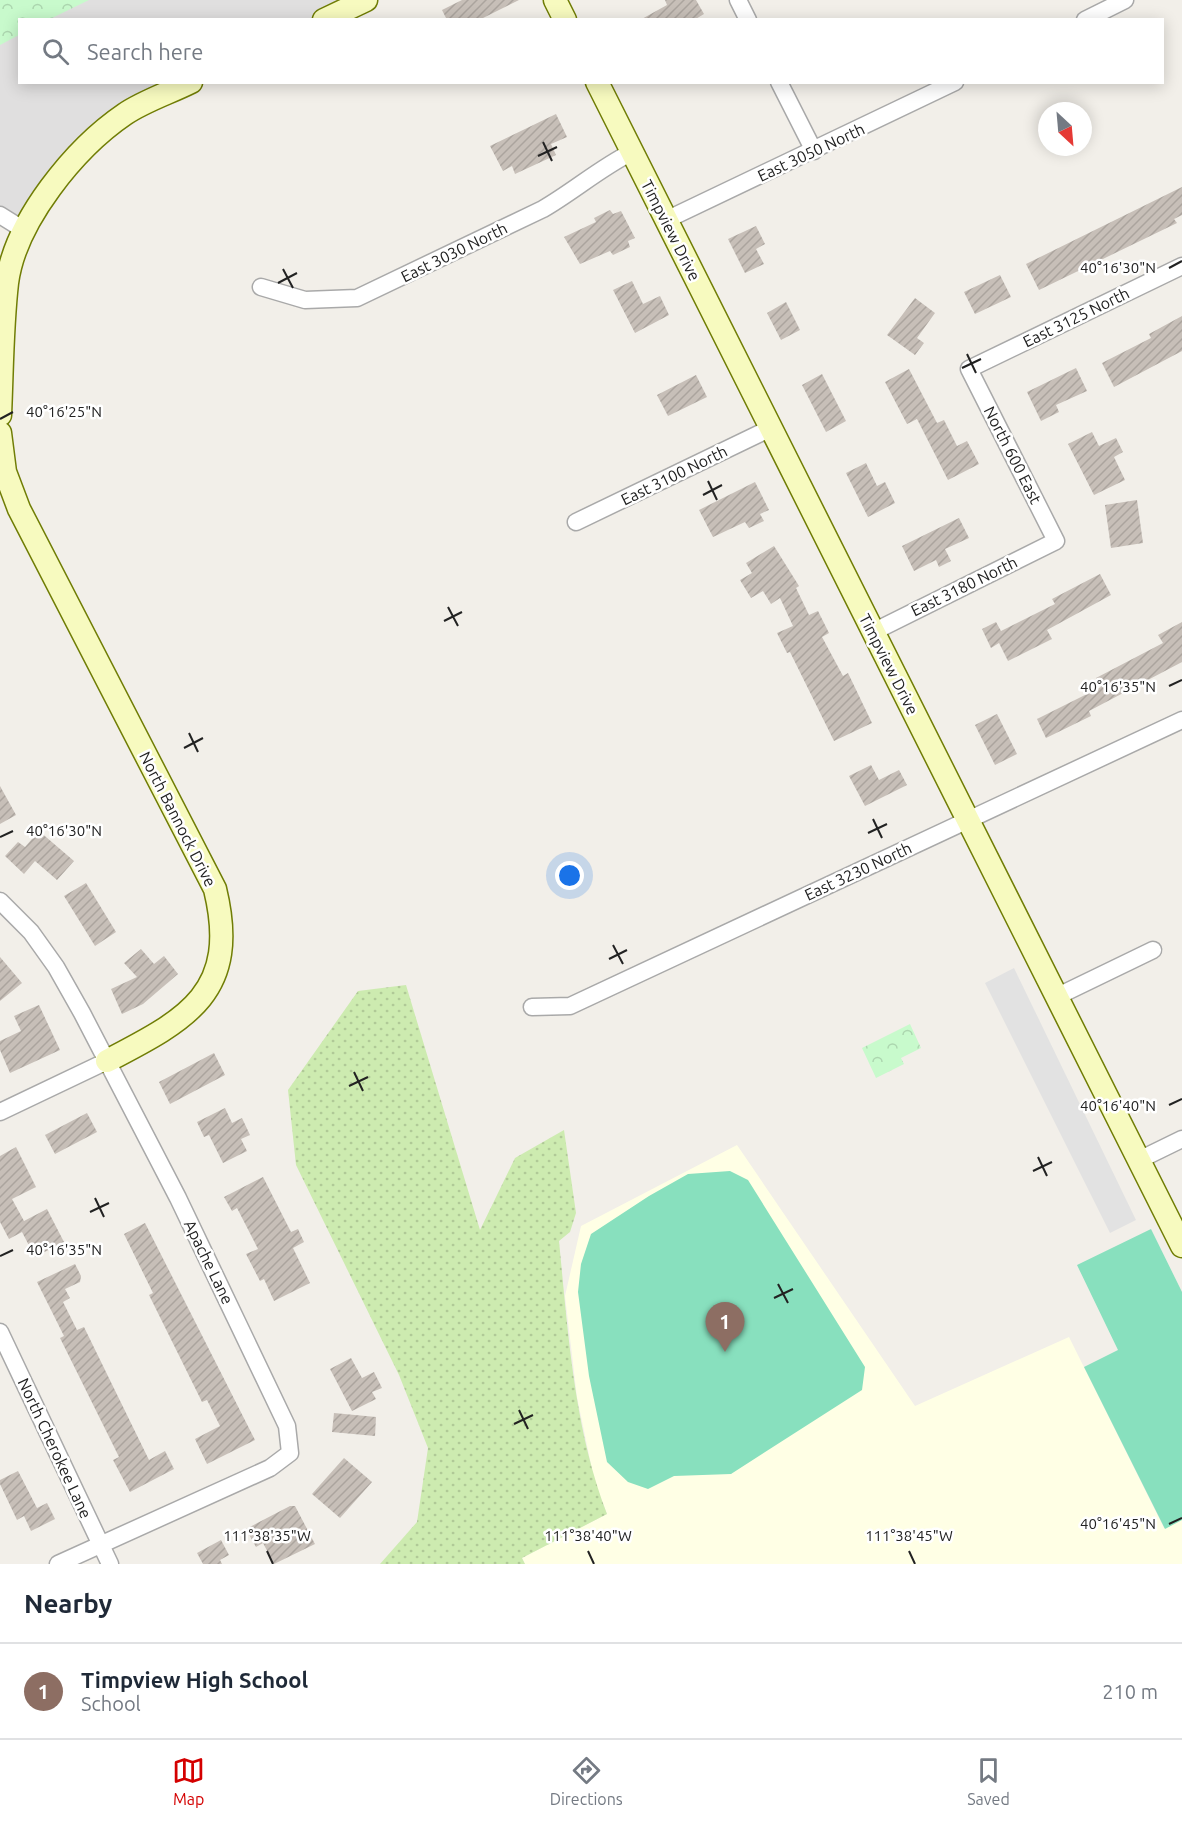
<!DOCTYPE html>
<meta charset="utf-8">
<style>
body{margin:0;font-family:Ubuntu,sans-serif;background:#f2f2f3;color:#1f2937}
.compass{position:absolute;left:1038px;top:102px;width:54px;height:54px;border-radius:50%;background:#fff;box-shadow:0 3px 15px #0003;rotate:154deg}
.you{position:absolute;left:570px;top:876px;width:21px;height:21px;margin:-15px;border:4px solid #fff;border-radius:50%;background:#1a73e8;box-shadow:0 0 0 9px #1a73e833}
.badge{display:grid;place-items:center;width:39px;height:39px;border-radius:50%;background:#d40000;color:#fff;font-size:20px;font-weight:700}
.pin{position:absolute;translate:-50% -50px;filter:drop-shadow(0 2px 3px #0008)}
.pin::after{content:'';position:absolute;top:32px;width:21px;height:18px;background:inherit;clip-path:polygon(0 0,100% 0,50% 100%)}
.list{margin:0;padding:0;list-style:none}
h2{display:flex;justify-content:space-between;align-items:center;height:78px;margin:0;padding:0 24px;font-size:26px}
h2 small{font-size:20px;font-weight:400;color:#747a83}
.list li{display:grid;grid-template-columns:39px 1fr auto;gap:18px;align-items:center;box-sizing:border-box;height:96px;padding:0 24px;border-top:2px solid #e0e1e3}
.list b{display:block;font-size:22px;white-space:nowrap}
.list p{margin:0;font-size:20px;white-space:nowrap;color:#747a83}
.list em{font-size:20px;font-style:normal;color:#747a83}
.icon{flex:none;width:33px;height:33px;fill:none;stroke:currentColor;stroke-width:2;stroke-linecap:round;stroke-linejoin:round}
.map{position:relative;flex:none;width:1182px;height:1564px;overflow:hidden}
.search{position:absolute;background:#fff;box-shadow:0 3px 15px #0003;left:18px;right:18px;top:18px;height:66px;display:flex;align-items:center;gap:15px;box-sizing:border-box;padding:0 21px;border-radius:0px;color:#747a83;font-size:22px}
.sheet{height:174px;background:#fff}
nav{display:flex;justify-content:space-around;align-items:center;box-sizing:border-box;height:84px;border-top:2px solid #e0e1e3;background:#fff;font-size:16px;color:#747a83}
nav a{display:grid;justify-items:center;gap:3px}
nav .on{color:#d40000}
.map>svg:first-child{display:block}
.residential{fill:#e0dfdf}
.education{fill:#ffffe5}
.grass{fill:url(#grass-dots)}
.park{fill:url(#park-crowns)}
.pitch{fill:#88e0be}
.parking{fill:#e2e2e2}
.building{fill:url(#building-hatch)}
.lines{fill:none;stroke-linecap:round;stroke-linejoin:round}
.street-casing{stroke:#a9a9a9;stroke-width:19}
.secondary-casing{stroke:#707d05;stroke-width:25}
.street{stroke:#fff;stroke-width:16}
.secondary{stroke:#f7fabf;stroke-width:22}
.ticks{fill:none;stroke:#222;stroke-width:2}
.labels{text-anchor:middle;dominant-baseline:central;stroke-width:5;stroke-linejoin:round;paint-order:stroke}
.street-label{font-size:16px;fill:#222;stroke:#fff}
.ticks-label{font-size:15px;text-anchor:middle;fill:#222;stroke:#fff;stroke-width:5;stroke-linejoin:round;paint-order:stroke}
</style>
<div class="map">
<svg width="1182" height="1564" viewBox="0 0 1182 1564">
<defs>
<pattern id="grass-dots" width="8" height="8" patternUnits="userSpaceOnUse" patternTransform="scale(1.5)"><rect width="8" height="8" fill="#cdebb0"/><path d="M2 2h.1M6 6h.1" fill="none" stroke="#b0c997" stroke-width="1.8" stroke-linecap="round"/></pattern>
<pattern id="park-crowns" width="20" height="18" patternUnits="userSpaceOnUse" patternTransform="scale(1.5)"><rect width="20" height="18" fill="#c8facc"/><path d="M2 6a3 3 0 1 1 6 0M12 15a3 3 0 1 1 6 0" fill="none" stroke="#acd6af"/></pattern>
<pattern id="building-hatch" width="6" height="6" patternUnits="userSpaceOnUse" patternTransform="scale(1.5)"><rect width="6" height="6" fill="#c7bfb8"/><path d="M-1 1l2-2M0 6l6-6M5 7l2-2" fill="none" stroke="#aba49e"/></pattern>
</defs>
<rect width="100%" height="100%" fill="#f2efe9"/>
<polygon class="residential" points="0,0 366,0 324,19 20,20 20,82 191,83 128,112 24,230 0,215"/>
<polygon class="education" points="737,1145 915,1406 1069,1337 1164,1528 1182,1520 1182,1564 525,1564 522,1558 607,1514 594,1479 577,1397 565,1296 581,1226"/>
<path class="grass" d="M406,985L480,1230L515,1158L564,1130L576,1213L570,1232L559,1241C568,1332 574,1428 607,1514L522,1558L525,1564H380L417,1522L428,1448L399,1375L296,1165L288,1090L358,991Z"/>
<g class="park">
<polygon points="0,0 89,0 50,19 20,20 19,35 0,45"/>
<polygon points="910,1024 921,1048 901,1058 904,1064 876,1078 862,1048"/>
</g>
<g class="pitch">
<polygon points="730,1171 748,1180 865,1367 862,1390 731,1474 674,1476 648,1489 628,1482 607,1462 589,1376 578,1292 581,1264 591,1234 649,1196 688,1174"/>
<polygon points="1151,1229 1182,1292 1182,1520 1165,1529 1084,1367 1118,1350 1077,1265"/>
</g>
<polygon class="parking" points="1014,968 1136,1220 1110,1233 985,983"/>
<g class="building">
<polygon points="462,0 519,0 479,20 447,20 442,10"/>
<polygon points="665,0 696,0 704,14 694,20 640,20 667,5"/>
<polygon points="556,114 567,137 551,144 556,155 515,174 512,166 503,171 490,146"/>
<polygon points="1182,187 1182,215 1174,219 1177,223 1039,290 1026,264"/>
<polygon points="610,210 613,214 621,211 635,238 628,241 630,247 613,255 610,251 580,264 564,237 596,222 594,218"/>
<polygon points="756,226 765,244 756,249 764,264 745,273 728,239"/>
<polygon points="1000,275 1011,297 975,314 964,292"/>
<polygon points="632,281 643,304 660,296 669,315 635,333 613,290"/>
<polygon points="915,298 935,313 917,338 924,343 915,355 887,335"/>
<polygon points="786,302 800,330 781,340 767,313"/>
<polygon points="1182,316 1182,351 1114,387 1102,363 1151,338 1149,334"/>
<polygon points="1076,368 1087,391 1056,405 1059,412 1041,421 1027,392"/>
<polygon points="909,369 937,423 944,420 957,446 967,441 979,464 948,480 917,419 907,424 885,382"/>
<polygon points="822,374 846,421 826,432 802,385"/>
<polygon points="696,375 707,397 668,416 657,395"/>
<polygon points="1092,432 1099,446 1116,438 1123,452 1114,457 1125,480 1094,495 1068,444"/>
<polygon points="866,463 877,486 885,482 895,503 868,517 846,473"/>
<polygon points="755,482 769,510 760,514 764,521 749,528 745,522 713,537 699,510"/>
<polygon points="1137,500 1143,543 1111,548 1105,505"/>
<polygon points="959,518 969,538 945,549 951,561 939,567 936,560 914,571 902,546"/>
<polygon points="774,546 799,586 796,588 809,615 818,611 829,633 822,637 843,676 848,673 872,723 834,741 790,652 787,653 777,633 793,626 780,598 771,604 763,591 751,598 740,580 752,573 746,563"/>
<polygon points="1100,574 1111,595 1047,630 1052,639 1008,661 999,643 991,648 982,629 996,622 1001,631 1055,604 1052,599"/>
<polygon points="1182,622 1182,662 1089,711 1091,716 1046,738 1037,719 1101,687 1096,678 1163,643 1158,635"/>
<polygon points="997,714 1017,754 995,765 975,725"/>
<polygon points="871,765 879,780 899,770 907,785 865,806 849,776"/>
<polygon points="0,786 16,815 0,824"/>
<polygon points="39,831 74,861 57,880 35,861 24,874 5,856 18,842 25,847"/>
<polygon points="86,883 116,932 95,946 64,896"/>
<polygon points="141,949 154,964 164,956 178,974 143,1004 122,1014 111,989 137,977 124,963"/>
<polygon points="0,957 22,983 0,1001"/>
<polygon points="39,1005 60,1050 10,1073 0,1050 0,1041 21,1031 14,1016"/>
<polygon points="214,1053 225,1075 170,1104 159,1082"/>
<polygon points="225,1108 232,1123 242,1118 250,1135 241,1139 247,1151 223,1163 209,1135 204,1137 197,1122"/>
<polygon points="87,1113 97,1132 55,1154 45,1135"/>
<polygon points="16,1147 36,1187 12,1199 24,1221 47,1209 64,1242 35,1257 22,1232 9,1239 0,1222 0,1156"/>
<polygon points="263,1177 291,1232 298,1229 304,1242 293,1248 310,1283 274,1301 264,1279 260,1281 246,1254 258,1249 237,1208 232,1211 224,1197"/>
<polygon points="145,1223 255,1440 207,1464 195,1439 220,1426 207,1400 202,1402 149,1295 153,1293 124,1234"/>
<polygon points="75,1264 81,1276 80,1282 65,1289 70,1298 63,1302 77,1330 84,1327 149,1460 165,1451 174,1469 130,1492 113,1460 119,1457 60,1338 64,1336 37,1282"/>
<polygon points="351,1358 362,1378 374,1372 382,1388 372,1392 376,1399 352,1411 330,1369"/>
<polygon points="334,1413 376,1417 375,1436 332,1432"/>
<polygon points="344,1458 372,1482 340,1518 312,1494"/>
<polygon points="18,1471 37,1508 47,1503 55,1519 31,1531 24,1516 17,1520 0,1484 0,1480"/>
<polygon points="290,1506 295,1506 315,1544 274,1564 263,1543 256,1547 246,1529"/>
<polygon points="221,1540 229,1555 220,1560 222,1564 203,1564 197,1553"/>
</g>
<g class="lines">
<g class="street-casing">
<g id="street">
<polyline points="738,0 748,20"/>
<polyline points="1085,20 1125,0"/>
<polyline points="779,82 814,151"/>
<polyline points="0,215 24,230"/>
<polyline points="666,220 955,82"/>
<path d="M261,287L305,300L357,298L543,209C574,191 600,168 632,152"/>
<polyline points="576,522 771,428"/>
<polyline points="873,632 1056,541 969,369 1182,266"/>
<polyline points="0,901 31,932 56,967 82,1013 178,1198 287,1426 290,1453 270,1468 58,1564"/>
<polyline points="1058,996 1153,950"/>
<polyline points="532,1007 570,1006 1182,720"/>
<polyline points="0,1112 107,1061"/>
<polyline points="1139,1160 1182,1139"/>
<polyline points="0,1332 110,1564"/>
</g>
</g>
<g class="secondary-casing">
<g id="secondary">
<polyline points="555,0 565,20"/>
<polyline points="324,20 366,0"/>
<polyline points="597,82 1182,1246"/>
<path d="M0,415C2,371 2,326 7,283C15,221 75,148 125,114C144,101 169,93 191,82"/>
<path d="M0,433L5,472L19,509L215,889C240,992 188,1019 107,1061"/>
</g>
</g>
<use href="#street" class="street"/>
<use href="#secondary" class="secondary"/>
</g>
<path class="ticks" d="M543,142L552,161M538,156L557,147M1169,268L1182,261M283,269L293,288M278,283L297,273M967,354L976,373M962,368L981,359M0,419L13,412M708,481L717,500M703,495L722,485M448,607L458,626M444,621L462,612M1169,686L1182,680M189,733L198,752M184,748L203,738M873,819L882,838M868,833L887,824M0,837L13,831M613,945L623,964M609,959L627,950M354,1072L363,1091M349,1086L368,1077M1169,1105L1182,1099M1038,1157L1047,1176M1033,1171L1052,1162M95,1198L104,1217M90,1212L109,1203M0,1256L13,1250M778,1284L788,1303M774,1298L793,1289M519,1410L528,1429M514,1424L533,1415M1169,1524L1182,1518M267,1551L273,1564M588,1551L594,1564M909,1551L915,1564"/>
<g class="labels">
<g class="street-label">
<text transform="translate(811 152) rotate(-25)">East 3050 North</text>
<text transform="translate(671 230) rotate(63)">Timpview Drive</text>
<text transform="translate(454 252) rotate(-26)">East 3030 North</text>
<text transform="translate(1076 317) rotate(-26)">East 3125 North</text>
<text transform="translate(1013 455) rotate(63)">North 600 East</text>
<text transform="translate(674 475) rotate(-26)">East 3100 North</text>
<text transform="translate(964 586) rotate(-26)">East 3180 North</text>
<text transform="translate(889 664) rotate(63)">Timpview Drive</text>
<text transform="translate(178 819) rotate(63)">North Bannock Drive</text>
<text transform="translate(858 871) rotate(-25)">East 3230 North</text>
<text transform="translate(209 1262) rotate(64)">Apache Lane</text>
<text transform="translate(55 1448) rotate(65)">North Cherokee Lane</text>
</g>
</g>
<g class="ticks-label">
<text x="1118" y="273">40°16'30"N</text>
<text x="64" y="417">40°16'25"N</text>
<text x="1118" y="692">40°16'35"N</text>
<text x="64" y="836">40°16'30"N</text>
<text x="1118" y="1111">40°16'40"N</text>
<text x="64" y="1255">40°16'35"N</text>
<text x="1118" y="1529">40°16'45"N</text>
<text x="267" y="1541">111°38'35"W</text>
<text x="588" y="1541">111°38'40"W</text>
<text x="909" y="1541">111°38'45"W</text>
</g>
</svg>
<svg class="compass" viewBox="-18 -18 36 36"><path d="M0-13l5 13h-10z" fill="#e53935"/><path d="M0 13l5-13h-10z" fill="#747a83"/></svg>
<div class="you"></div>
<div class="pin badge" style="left:725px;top:1352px;background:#8d6e63">1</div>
<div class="search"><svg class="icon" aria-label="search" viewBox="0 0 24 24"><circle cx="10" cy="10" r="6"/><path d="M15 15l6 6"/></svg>Search here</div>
</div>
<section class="sheet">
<h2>Nearby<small></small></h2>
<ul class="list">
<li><span class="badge" style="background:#8d6e63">1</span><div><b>Timpview High School</b><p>School</p></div><em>210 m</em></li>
</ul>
</section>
<nav>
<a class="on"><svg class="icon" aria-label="map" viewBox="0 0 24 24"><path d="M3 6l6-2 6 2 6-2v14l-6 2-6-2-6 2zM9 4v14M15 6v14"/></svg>Map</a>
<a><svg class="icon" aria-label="directions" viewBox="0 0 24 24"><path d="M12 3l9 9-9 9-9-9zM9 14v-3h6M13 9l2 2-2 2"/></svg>Directions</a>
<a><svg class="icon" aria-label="saved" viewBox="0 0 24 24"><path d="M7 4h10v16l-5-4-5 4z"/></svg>Saved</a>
</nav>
